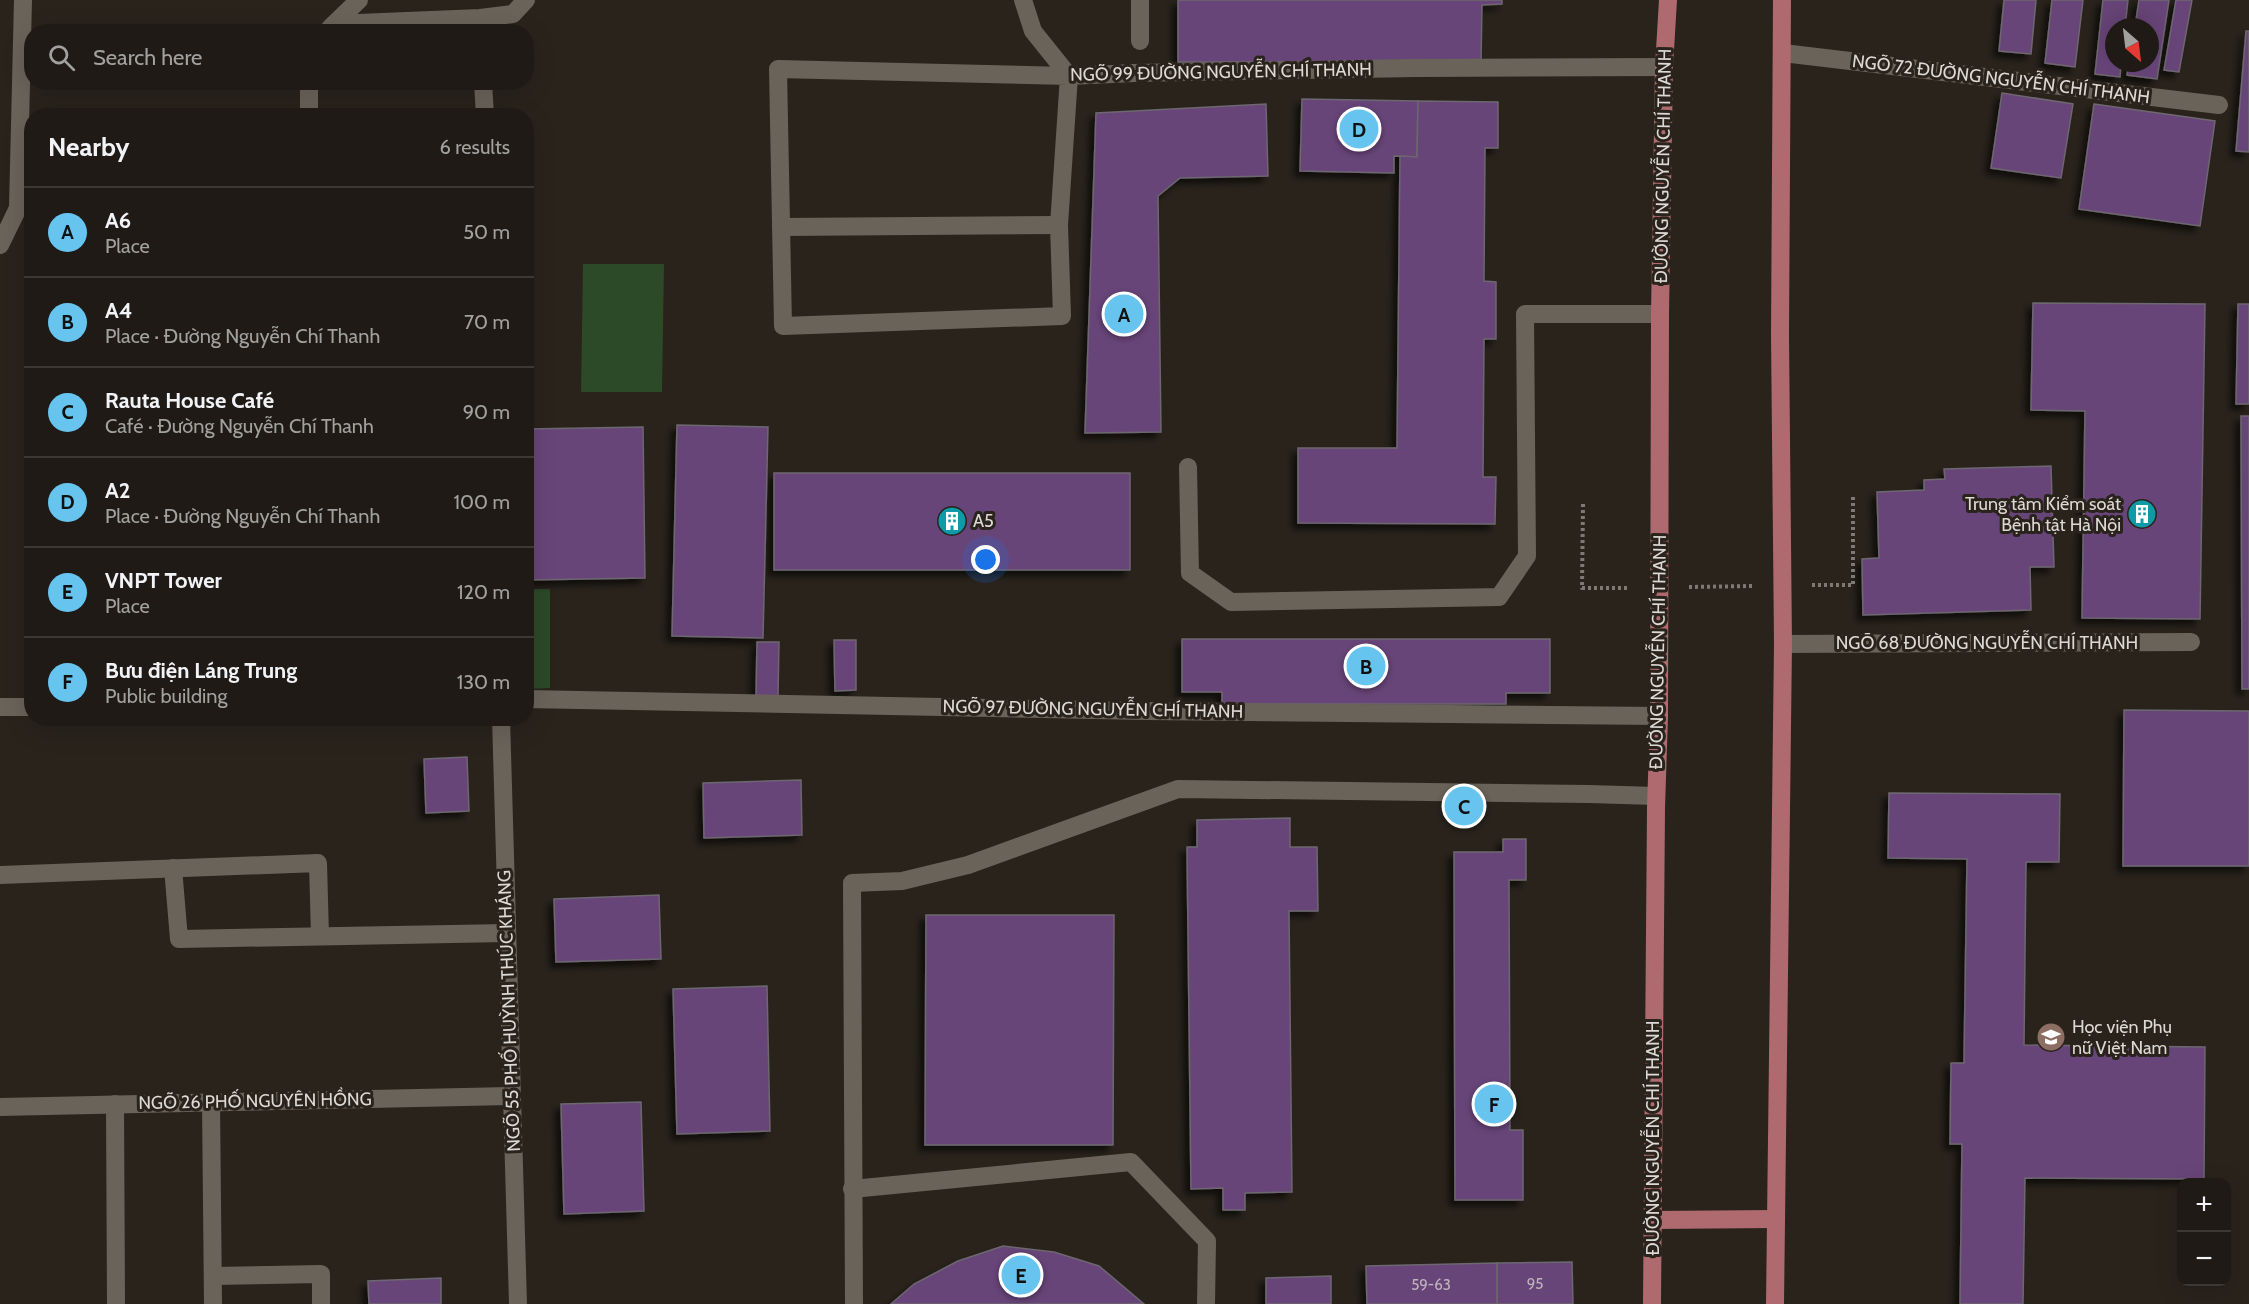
<!DOCTYPE html>
<meta charset="utf-8">
<style>
body{margin:0;font-family:Cabin,sans-serif;background:#27231e;color:#f1f3f6}
.controls{position:absolute;right:18px;bottom:18px;display:grid;overflow:hidden;border-radius:12px;box-shadow:0 6px 24px #0002}
.controls button{width:54px;height:54px;display:grid;place-items:center;padding:0;border:0;border-bottom:2px solid #3c3834;background:#1f1a15;color:#f1f3f6;font:30px sans-serif}
.compass{position:absolute;left:2105px;top:18px;width:54px;height:54px;border-radius:50%;background:#1f1a15;box-shadow:0 6px 24px #0002;rotate:152deg}
.you{position:absolute;left:986px;top:560px;width:21px;height:21px;margin:-15px;border:4px solid #fff;border-radius:50%;background:#1a73e8;box-shadow:0 0 0 9px #1a73e833}
.badge{display:grid;place-items:center;width:39px;height:39px;border-radius:50%;background:#66c4ef;color:#111;font-size:20px;font-weight:700}
.pin{position:absolute;translate:-50% -50%;border:3px solid #fff;box-shadow:0 2px 6px #0006}
.list{margin:0;padding:0;list-style:none}
h2{display:flex;justify-content:space-between;align-items:center;height:78px;margin:0;padding:0 24px;font-size:26px}
h2 small{font-size:20px;font-weight:400;color:#a1a1a0}
.list li{display:grid;grid-template-columns:39px 1fr auto;gap:18px;align-items:center;box-sizing:border-box;height:90px;padding:0 24px;border-top:2px solid #3c3834}
.list b{display:block;font-size:22px;white-space:nowrap}
.list p{margin:0;font-size:20px;white-space:nowrap;color:#a1a1a0}
.list em{font-size:20px;font-style:normal;color:#a1a1a0}
.icon{flex:none;width:33px;height:33px;fill:none;stroke:currentColor;stroke-width:2;stroke-linecap:round;stroke-linejoin:round}
.map{position:relative;flex:none;width:2249px;height:1304px;overflow:hidden}
.search{position:absolute;background:#1f1a15;box-shadow:0 6px 24px #0002;left:24px;top:24px;width:510px;height:66px;display:flex;align-items:center;gap:15px;box-sizing:border-box;padding:0 21px;border-radius:24px;color:#a1a1a0;font-size:22px}
.panel{position:absolute;background:#1f1a15;box-shadow:0 6px 24px #0002;left:24px;top:108px;width:510px;height:618px;border-radius:24px}
.map>svg:first-child{display:block}
.green{fill:#2c4928}
.building{fill:#684479;stroke:#6d6770;stroke-width:1.5;filter:url(#shadow)}
.lines{fill:none;stroke-linecap:round;stroke-linejoin:round}
.path{stroke:#7e7973;stroke-width:4;stroke-dasharray:3 3;stroke-linecap:butt}
.minor{stroke:#6a635a;stroke-width:18}
.major{stroke:#ae6a6e;stroke-width:18}
.labels{text-anchor:middle;dominant-baseline:central;stroke-width:6;stroke-linejoin:round;paint-order:stroke}
.number-label{font-size:15px;fill:#bfb3bc}
.street-label{font-size:18px;fill:#dcd8d3;stroke:#29231c}
.poi-label{font-size:18px;fill:#dcd8d3;stroke:#29231c;text-anchor:start}
</style>
<div class="map">
<svg width="2249" height="1304" viewBox="0 0 2249 1304">
<defs>
<filter id="shadow"><feDropShadow dx="-5.5" dy="5.5" stdDeviation="3" flood-color="#0009"/></filter>
</defs>
<rect width="100%" height="100%" fill="#29231c"/>
<g class="green">
<polygon points="583,264 664,264 662,392 581,392"/>
<polygon points="526,589 550,589 550,688 527,689"/>
</g>
<g class="building">
<polygon points="1178,0 1502,0 1502,4 1482,5 1481,62 1178,62"/>
<polygon points="2004,0 2036,0 2031,54 1999,51"/>
<polygon points="2052,0 2083,0 2075,67 2045,63"/>
<polygon points="2103,0 2128,0 2125,27 2114,27 2114,63 2121,63 2120,77 2095,74"/>
<polygon points="2139,0 2169,0 2157,79 2127,75 2129,63 2150,63 2150,27 2135,27"/>
<polygon points="2176,0 2192,0 2179,72 2164,70"/>
<polygon points="2246,31 2249,31 2249,152 2236,151"/>
<polygon points="2002,93 2073,104 2061,178 1991,168"/>
<polygon points="1302,99 1418,101 1417,157 1394,156 1394,173 1300,171"/>
<polygon points="1418,101 1498,102 1498,148 1485,148 1484,281 1496,282 1496,339 1484,339 1483,477 1496,477 1495,524 1298,523 1298,448 1397,448 1400,156 1417,157"/>
<polygon points="1266,104 1268,176 1180,178 1158,196 1161,432 1085,433 1096,113"/>
<polygon points="2094,104 2215,121 2200,226 2079,209"/>
<polygon points="2033,303 2205,304 2200,619 2082,618 2085,411 2031,410"/>
<polygon points="2238,304 2249,304 2249,404 2236,404"/>
<polygon points="2241,416 2249,416 2249,689 2242,689"/>
<polygon points="677,425 768,427 763,638 672,636"/>
<polygon points="643,427 645,578 526,580 526,429"/>
<polygon points="2051,466 2054,567 2030,567 2031,610 1863,615 1862,559 1879,558 1877,492 1924,490 1924,480 1945,479 1944,469"/>
<rect x="774" y="473" width="356" height="97"/>
<polygon points="1182,639 1550,639 1550,693 1506,693 1506,704 1222,704 1222,692 1182,692"/>
<polygon points="834,640 856,640 856,690 835,691"/>
<polygon points="757,642 779,642 778,697 756,697"/>
<polygon points="2124,710 2249,711 2249,866 2123,866"/>
<polygon points="467,757 469,811 426,813 424,759"/>
<polygon points="801,780 802,835 704,838 703,783"/>
<polygon points="1889,793 2060,794 2059,862 2026,862 2024,1045 2205,1047 2204,1179 2025,1178 2023,1304 1960,1304 1962,1144 1950,1144 1951,1063 1964,1063 1967,859 1888,858"/>
<polygon points="1290,818 1290,847 1317,847 1318,911 1289,911 1292,1192 1245,1193 1245,1210 1223,1210 1223,1188 1191,1189 1187,847 1197,847 1197,820"/>
<polygon points="1503,839 1526,839 1526,880 1509,880 1510,1130 1523,1130 1523,1200 1455,1200 1454,852 1503,852"/>
<polygon points="659,895 661,959 556,962 554,899"/>
<polygon points="926,915 1114,915 1113,1145 925,1145"/>
<polygon points="767,986 770,1131 677,1134 673,989"/>
<polygon points="641,1102 644,1211 564,1214 561,1104"/>
<polygon points="1003,1246 1054,1252 1099,1266 1144,1304 891,1304 914,1284 958,1261"/>
<polygon points="1572,1262 1573,1304 1497,1304 1497,1263"/>
<polygon points="1497,1263 1497,1304 1367,1304 1366,1266"/>
<polygon points="1331,1276 1331,1304 1266,1304 1266,1278"/>
<polygon points="441,1278 441,1304 369,1304 368,1281"/>
</g>
<g class="lines">
<g class="path">
<polyline points="1583,504 1582,588 1630,588"/>
<polyline points="1812,585 1853,585 1853,494"/>
<polyline points="1689,587 1753,586"/>
</g>
<g class="minor">
<polyline points="1023,0 1033,31 1069,76 1059,225 1062,316 783,326 778,69 1069,76 1134,73 1415,68 1664,67"/>
<polyline points="1140,0 1140,41"/>
<polyline points="334,24 480,18 513,14 526,0"/>
<polyline points="330,28 359,0"/>
<polyline points="1783,53 2219,105"/>
<polyline points="483,82 485,116"/>
<polyline points="309,116 309,82"/>
<polyline points="781,227 1059,225"/>
<polyline points="0,245 18,208 23,0"/>
<polyline points="1188,467 1190,573 1231,602 1499,597 1527,556 1525,314 1660,314"/>
<polyline points="1783,644 2191,642"/>
<polyline points="526,699 1145,711 1659,716"/>
<polyline points="0,707 32,707"/>
<polyline points="501,718 518,1304"/>
<polyline points="173,868 179,939 506,933"/>
<polyline points="0,875 318,863 320,936"/>
<polyline points="211,1102 213,1304"/>
<polyline points="115,1104 116,1304"/>
<polyline points="0,1107 511,1096"/>
<polyline points="852,1189 1131,1162 1207,1241 1206,1304"/>
<polyline points="213,1276 321,1274 321,1304"/>
<polyline points="854,1304 852,883 902,881 968,865 1178,789 1589,794 1656,796"/>
</g>
<g class="major">
<polyline points="1653,1220 1776,1219"/>
<polyline points="1652,1304 1656,808 1659,716 1660,314 1664,67 1668,0"/>
<polyline points="1775,1304 1783,644 1780,335 1782,0"/>
</g>
</g>
<defs>
<g id="building-disc" transform="scale(1.5)"><circle r="9.5" fill="#0f9aa8" stroke="#29231c"/><path d="M-4-6H4V6H1V3H-1V6H-4ZM-2.5-4.3h1.7v1.8h-1.7ZM.8-4.3h1.7v1.8H.8ZM-2.5-1h1.7V.8h-1.7ZM.8-1h1.7V.8H.8Z" fill="#fff"/></g>
<g id="university-disc" transform="scale(1.5)"><circle r="9.5" fill="#8d6e63" stroke="#29231c"/><path d="M0-5L7-2L0 1L-7-2ZM-4 1L0 2.5L4 1V4Q0 6-4 4Z" fill="#fff"/></g>
</defs>
<g fill-rule="evenodd">
<use href="#building-disc" x="2142" y="514"/>
<use href="#building-disc" x="952" y="521"/>
<use href="#university-disc" x="2051" y="1037"/>
</g>
<g class="labels">
<g class="number-label">
<text x="1535" y="1284">95</text>
<text x="1431" y="1285">59-63</text>
</g>
<g class="street-label">
<text transform="translate(1221 72) rotate(-1)">NGÕ 99 ĐƯỜNG NGUYỄN CHÍ THANH</text>
<text transform="translate(2001 79) rotate(7)">NGÕ 72 ĐƯỜNG NGUYỄN CHÍ THANH</text>
<text transform="translate(1663 166) rotate(-89)">ĐƯỜNG NGUYỄN CHÍ THANH</text>
<text x="1987" y="643">NGÕ 68 ĐƯỜNG NGUYỄN CHÍ THANH</text>
<text transform="translate(1658 652) rotate(-89)">ĐƯỜNG NGUYỄN CHÍ THANH</text>
<text transform="translate(1093 709) rotate(1)">NGÕ 97 ĐƯỜNG NGUYỄN CHÍ THANH</text>
<text transform="translate(509 1011) rotate(-92)">NGÕ 55 PHỐ HUỲNH THÚC KHÁNG</text>
<text transform="translate(255 1101) rotate(-1)">NGÕ 26 PHỐ NGUYÊN HỒNG</text>
<text transform="translate(1653 1138) rotate(-90)">ĐƯỜNG NGUYỄN CHÍ THANH</text>
</g>
<g class="poi-label">
<text x="2121" y="504" text-anchor="end">Trung tâm Kiểm soát<tspan x="2121" dy="21">Bệnh tật Hà Nội</tspan></text>
<text x="973" y="521">A5</text>
<text x="2072" y="1027">Học viện Phụ<tspan x="2072" dy="21">nữ Việt Nam</tspan></text>
</g>
</g>
</svg>
<div class="controls">
<button>+</button>
<button>−</button>
</div>
<svg class="compass" viewBox="-18 -18 36 36"><path d="M0-13l5 13h-10z" fill="#e53935"/><path d="M0 13l5-13h-10z" fill="#a1a1a0"/></svg>
<div class="you"></div>
<div class="pin badge" style="left:1124px;top:314px">A</div>
<div class="pin badge" style="left:1366px;top:666px">B</div>
<div class="pin badge" style="left:1464px;top:806px">C</div>
<div class="pin badge" style="left:1359px;top:129px">D</div>
<div class="pin badge" style="left:1021px;top:1275px">E</div>
<div class="pin badge" style="left:1494px;top:1104px">F</div>
<div class="search"><svg class="icon" aria-label="search" viewBox="0 0 24 24"><circle cx="10" cy="10" r="6"/><path d="M15 15l6 6"/></svg>Search here</div>
<section class="panel">
<h2>Nearby<small>6 results</small></h2>
<ul class="list">
<li><span class="badge">A</span><div><b>A6</b><p>Place</p></div><em>50 m</em></li>
<li><span class="badge">B</span><div><b>A4</b><p>Place · Đường Nguyễn Chí Thanh</p></div><em>70 m</em></li>
<li><span class="badge">C</span><div><b>Rauta House Café</b><p>Café · Đường Nguyễn Chí Thanh</p></div><em>90 m</em></li>
<li><span class="badge">D</span><div><b>A2</b><p>Place · Đường Nguyễn Chí Thanh</p></div><em>100 m</em></li>
<li><span class="badge">E</span><div><b>VNPT Tower</b><p>Place</p></div><em>120 m</em></li>
<li><span class="badge">F</span><div><b>Bưu điện Láng Trung</b><p>Public building</p></div><em>130 m</em></li>
</ul>
</section>
</div>
